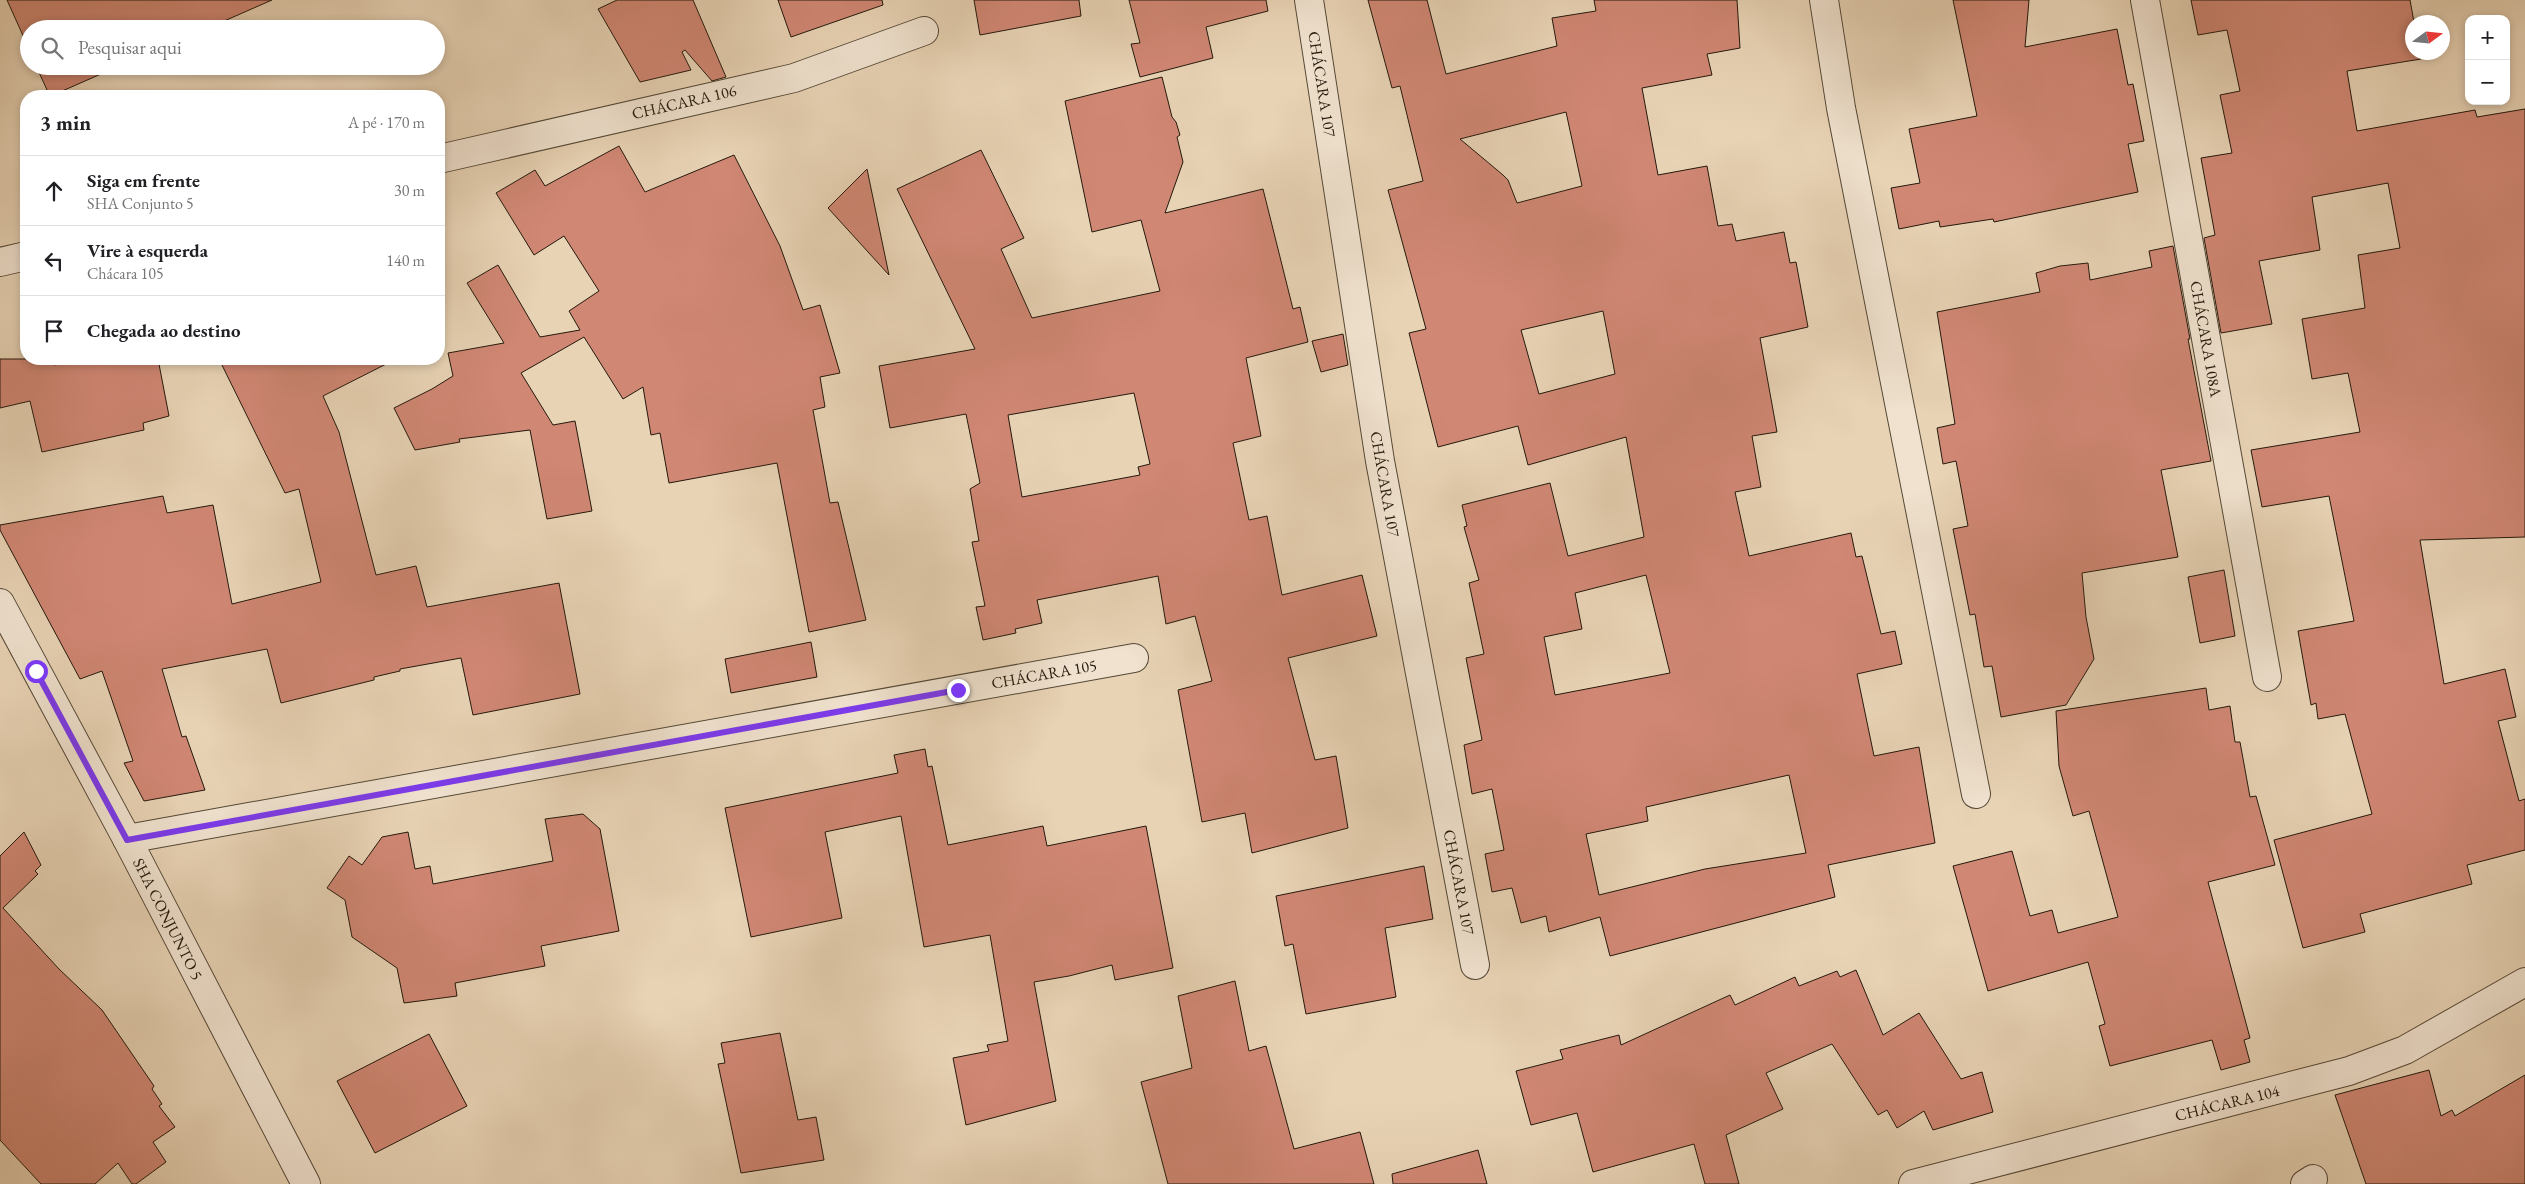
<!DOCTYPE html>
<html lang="pt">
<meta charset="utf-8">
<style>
body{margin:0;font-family:"EB Garamond",serif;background:#f2f2f2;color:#202124}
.controls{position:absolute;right:15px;top:15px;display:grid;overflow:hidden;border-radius:10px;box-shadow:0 2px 8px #0003}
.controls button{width:45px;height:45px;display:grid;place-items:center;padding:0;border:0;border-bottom:1px solid #e0e0e0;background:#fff;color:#202124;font:25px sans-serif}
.compass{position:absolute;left:2405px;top:15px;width:45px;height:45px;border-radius:50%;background:#fff;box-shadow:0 2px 8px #0003;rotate:75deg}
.stop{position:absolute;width:15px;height:15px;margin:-11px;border:4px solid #7c3aed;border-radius:50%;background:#fff}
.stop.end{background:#7c3aed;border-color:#fff;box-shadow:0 1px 5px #0008}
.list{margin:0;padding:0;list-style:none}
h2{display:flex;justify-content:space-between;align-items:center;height:65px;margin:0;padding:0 20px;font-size:21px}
h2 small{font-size:16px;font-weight:400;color:#757577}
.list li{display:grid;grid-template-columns:32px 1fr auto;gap:15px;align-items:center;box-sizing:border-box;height:70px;padding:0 20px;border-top:1px solid #e0e0e0}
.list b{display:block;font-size:19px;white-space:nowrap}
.list p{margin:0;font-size:16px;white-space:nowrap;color:#757577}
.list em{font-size:16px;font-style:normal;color:#757577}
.icon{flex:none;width:28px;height:28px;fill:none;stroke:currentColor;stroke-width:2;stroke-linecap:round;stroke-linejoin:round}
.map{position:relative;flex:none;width:2525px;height:1184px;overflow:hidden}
.search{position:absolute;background:#fff;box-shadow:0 2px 8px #0003;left:20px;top:20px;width:425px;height:55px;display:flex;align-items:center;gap:12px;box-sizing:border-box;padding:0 18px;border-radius:28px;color:#757577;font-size:19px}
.panel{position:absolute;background:#fff;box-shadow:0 2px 8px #0003;left:20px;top:90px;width:425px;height:275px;border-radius:20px}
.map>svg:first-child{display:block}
.building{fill:#d08774;stroke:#23190c;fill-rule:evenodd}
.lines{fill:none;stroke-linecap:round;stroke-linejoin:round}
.minor-casing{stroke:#544836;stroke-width:30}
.minor{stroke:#f0e2cf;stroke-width:28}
.route{stroke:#7c3aed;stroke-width:6}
.labels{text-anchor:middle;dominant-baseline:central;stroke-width:5;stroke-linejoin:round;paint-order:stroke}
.street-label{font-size:16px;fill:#23190c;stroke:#f0e2cf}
</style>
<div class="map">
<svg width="2525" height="1184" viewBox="0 0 2525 1184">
<rect width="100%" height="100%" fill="#e8d3b5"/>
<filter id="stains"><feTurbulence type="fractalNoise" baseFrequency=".004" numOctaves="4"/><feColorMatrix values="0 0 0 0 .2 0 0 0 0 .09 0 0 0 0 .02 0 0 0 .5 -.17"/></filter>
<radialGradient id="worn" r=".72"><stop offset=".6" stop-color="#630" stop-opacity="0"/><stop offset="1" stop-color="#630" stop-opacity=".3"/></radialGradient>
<g class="building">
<polygon points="7,0 272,0 206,29 29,29 29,49"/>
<polygon points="617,0 693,0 726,77 712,81 685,50 682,52 691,70 640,82 598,9"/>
<polygon points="778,0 882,0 883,5 791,37"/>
<polygon points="974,0 1079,0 1081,16 980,35"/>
<polygon points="1129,0 1266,0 1268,11 1206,27 1213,58 1140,77 1131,44 1140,43"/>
<path d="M1368,0H1427L1446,74L1557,46L1552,18L1596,11L1594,0H1737L1740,48L1707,54L1712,75L1642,88L1658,175L1707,166L1718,226L1732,224L1736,241L1784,232L1790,263L1796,262L1808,327L1760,338L1777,432L1752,436L1761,487L1735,492L1749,556L1851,533L1856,557L1862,556L1881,634L1895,631L1902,664L1857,674L1874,756L1919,747L1935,843L1828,865L1835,897L1610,956L1600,917L1549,932L1546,916L1521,923L1512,888L1492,892L1485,854L1504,850L1492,789L1472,794L1464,745L1482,740L1466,658L1484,654L1469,583L1479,580L1464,527L1467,526L1462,505L1550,483L1568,556L1644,537L1626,437L1528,465L1518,426L1438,447L1409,333L1426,329L1388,190L1423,181L1400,86L1392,88ZM1566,112L1582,186L1517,203L1508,180L1503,175L1460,139ZM1603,311L1615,374L1539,394L1521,330ZM1646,575L1670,673L1555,695L1544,637L1582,629L1575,593ZM1789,775L1806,853L1705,869L1599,895L1586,834L1648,821L1646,807Z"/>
<polygon points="1953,0 2029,0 2025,47 2117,29 2128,85 2133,84 2144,141 2128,144 2138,192 1994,222 1993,219 1940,227 1939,221 1899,229 1891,188 1920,183 1909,129 1977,116"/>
<polygon points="2191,0 2410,0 2414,22 2412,52 2420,52 2421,59 2347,71 2357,131 2475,110 2477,117 2525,109 2525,537 2420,540 2444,684 2505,669 2516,717 2498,721 2519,801 2525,799 2525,850 2467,865 2472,884 2360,914 2365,932 2303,948 2274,840 2372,814 2345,714 2318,719 2316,703 2311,705 2298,631 2354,621 2329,496 2262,507 2251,450 2360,432 2348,373 2312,379 2302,319 2365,308 2358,255 2400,248 2388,183 2312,197 2320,250 2259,261 2272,324 2221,333 2204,238 2215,235 2201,158 2232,153 2220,95 2240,91 2227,30 2198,35"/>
<polygon points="36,66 119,66 60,92 48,92"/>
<path d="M1162,77L1172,117L1176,122L1180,135L1177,137L1183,162L1165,213L1263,189L1293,309L1300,307L1308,342L1246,358L1261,436L1233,443L1249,520L1267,516L1282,595L1362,575L1377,636L1288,658L1315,760L1336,756L1348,828L1252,853L1245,813L1202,822L1178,690L1212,681L1195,616L1166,624L1158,576L1037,600L1042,623L1015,629L1016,633L983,640L976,607L985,606L972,542L979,541L970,489L980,483L966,414L890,428L879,366L975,349L897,189L981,150L1024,238L1001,249L1032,318L1160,291L1141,220L1092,232L1065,101ZM1134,393L1150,464L1138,467L1140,475L1022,497L1008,415Z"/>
<polygon points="619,146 645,192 734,155 780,246 803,310 820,305 840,373 820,377 825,407 813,410 830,503 838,502 866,620 809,632 777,463 669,483 660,433 651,435 643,387 623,399 584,337 521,373 553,425 575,421 592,511 547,519 530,430 459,439 460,442 415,450 394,408 432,389 453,376 448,353 504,343 467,283 498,265 540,337 580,330 569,311 599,291 564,236 534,255 496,193 535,170 545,186"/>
<polygon points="867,169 889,275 828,208"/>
<polygon points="2173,246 2190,339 2188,339 2211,461 2161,470 2178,557 2082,573 2086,617 2094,659 2066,705 2001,717 1992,666 1984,667 1975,614 1970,615 1953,529 1968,526 1956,461 1943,464 1937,428 1955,424 1937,312 2040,292 2036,273 2060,266 2088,263 2090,280 2152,267 2149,251"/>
<polygon points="1343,334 1348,365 1321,372 1312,341"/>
<polygon points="0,359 52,359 54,365 84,359 158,359 169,416 143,423 144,430 42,452 30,401 0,408"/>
<polygon points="219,359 396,359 323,396 339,432 376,575 416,566 427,607 559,583 580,694 473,715 461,658 400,669 400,671 374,677 374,680 281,703 267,649 162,669 182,737 186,736 205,790 144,801 124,763 133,761 102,671 80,679 0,530 0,525 163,496 167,513 213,505 232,604 321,582 299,489 285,493"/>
<polygon points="2224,570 2235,636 2200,643 2188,577"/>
<polygon points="811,642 817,677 731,693 725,659"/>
<polygon points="2206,688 2209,710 2230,706 2235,742 2240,742 2250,797 2256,796 2275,865 2208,882 2250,1038 2244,1040 2250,1062 2221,1070 2212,1040 2110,1066 2099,1026 2105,1024 2088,962 1988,991 1953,866 2012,851 2030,916 2052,910 2058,933 2118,917 2089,811 2073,816 2059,766 2056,711"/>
<polygon points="925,749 928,767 932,766 948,845 1043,826 1047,846 1146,826 1173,968 1115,980 1112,965 1069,976 1034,982 1056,1101 966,1125 953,1058 989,1051 987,1045 1008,1041 990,935 924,947 901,816 825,832 842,918 751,937 725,808 898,773 894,755"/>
<polygon points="583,814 600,829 619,931 541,946 545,966 455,983 457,996 404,1003 397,968 352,937 345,900 327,888 349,856 362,865 382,837 408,832 415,869 430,866 433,884 553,861 545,819"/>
<polygon points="24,832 41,865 35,871 38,874 3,908 59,969 102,1010 154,1086 152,1089 162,1104 159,1106 175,1127 153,1142 166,1162 136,1184 132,1184 118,1163 95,1184 41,1184 0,1140 0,856"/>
<polygon points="1424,866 1433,919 1385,928 1396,997 1306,1014 1293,944 1285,946 1276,896"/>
<polygon points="1856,970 1883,1035 1919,1013 1961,1079 1982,1072 1993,1112 1933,1130 1924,1111 1897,1128 1887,1110 1878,1115 1832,1044 1766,1073 1783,1109 1726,1135 1739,1184 1705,1184 1694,1144 1593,1172 1577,1113 1531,1125 1516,1071 1563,1059 1560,1050 1619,1035 1621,1045 1730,995 1735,1005 1795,977 1799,986 1837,971 1840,977"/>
<polygon points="1235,981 1249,1051 1266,1046 1294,1149 1360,1132 1374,1184 1168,1184 1141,1082 1192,1068 1178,996"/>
<polygon points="780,1033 798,1120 816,1117 824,1160 741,1173 718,1064 725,1063 721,1043"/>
<polygon points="429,1034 467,1106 375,1153 337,1081"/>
<polygon points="2429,1070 2441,1116 2452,1110 2455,1116 2525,1075 2525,1184 2366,1184 2335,1095"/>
<polygon points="1478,1150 1487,1184 1393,1184 1392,1174"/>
</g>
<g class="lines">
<g class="minor-casing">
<g id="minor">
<polyline points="1309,0 1380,461 1475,965"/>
<polyline points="1824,0 1841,108 1976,794"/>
<polyline points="2145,0 2267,677"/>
<polyline points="439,159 794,78 924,31"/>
<polyline points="0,262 26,256"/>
<polyline points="0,603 127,839 306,1184"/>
<polyline points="127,839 1134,658"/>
<polyline points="1913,1184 2349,1071 2405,1050 2525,982"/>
<polyline points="2305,1184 2313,1179"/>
</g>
</g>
<use href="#minor" class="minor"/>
</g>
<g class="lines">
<polyline class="route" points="36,671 127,840 958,690"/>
</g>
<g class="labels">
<g class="street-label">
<text transform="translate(1322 84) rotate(81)">CHÁCARA 107</text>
<text transform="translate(684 102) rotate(-13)">CHÁCARA 106</text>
<text transform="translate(2206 339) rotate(80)">CHÁCARA 108A</text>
<text transform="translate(1385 484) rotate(80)">CHÁCARA 107</text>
<text transform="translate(1044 674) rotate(-10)">CHÁCARA 105</text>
<text transform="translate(1459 882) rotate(79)">CHÁCARA 107</text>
<text transform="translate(168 919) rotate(63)">SHA CONJUNTO 5</text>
<text transform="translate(2227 1103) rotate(-14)">CHÁCARA 104</text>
</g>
</g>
<rect width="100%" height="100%" filter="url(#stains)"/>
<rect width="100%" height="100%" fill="url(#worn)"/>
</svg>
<div class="controls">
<button>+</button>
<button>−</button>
</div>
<svg class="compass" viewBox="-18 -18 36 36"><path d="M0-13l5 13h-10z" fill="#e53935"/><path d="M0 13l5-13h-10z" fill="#757577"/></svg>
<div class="stop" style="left:36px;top:671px"></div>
<div class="stop end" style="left:958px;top:690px"></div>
<div class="search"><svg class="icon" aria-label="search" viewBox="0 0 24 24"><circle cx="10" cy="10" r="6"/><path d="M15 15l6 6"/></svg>Pesquisar aqui</div>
<section class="panel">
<h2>3 min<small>A pé · 170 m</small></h2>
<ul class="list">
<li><svg class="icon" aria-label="ahead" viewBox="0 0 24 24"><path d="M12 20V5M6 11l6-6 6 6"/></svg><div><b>Siga em frente</b><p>SHA Conjunto 5</p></div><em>30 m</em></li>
<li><svg class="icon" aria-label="left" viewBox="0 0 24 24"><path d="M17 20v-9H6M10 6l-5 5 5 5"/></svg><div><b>Vire à esquerda</b><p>Chácara 105</p></div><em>140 m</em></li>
<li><svg class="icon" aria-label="arrive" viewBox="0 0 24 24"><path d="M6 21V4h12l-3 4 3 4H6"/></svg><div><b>Chegada ao destino</b></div></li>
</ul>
</section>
</div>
